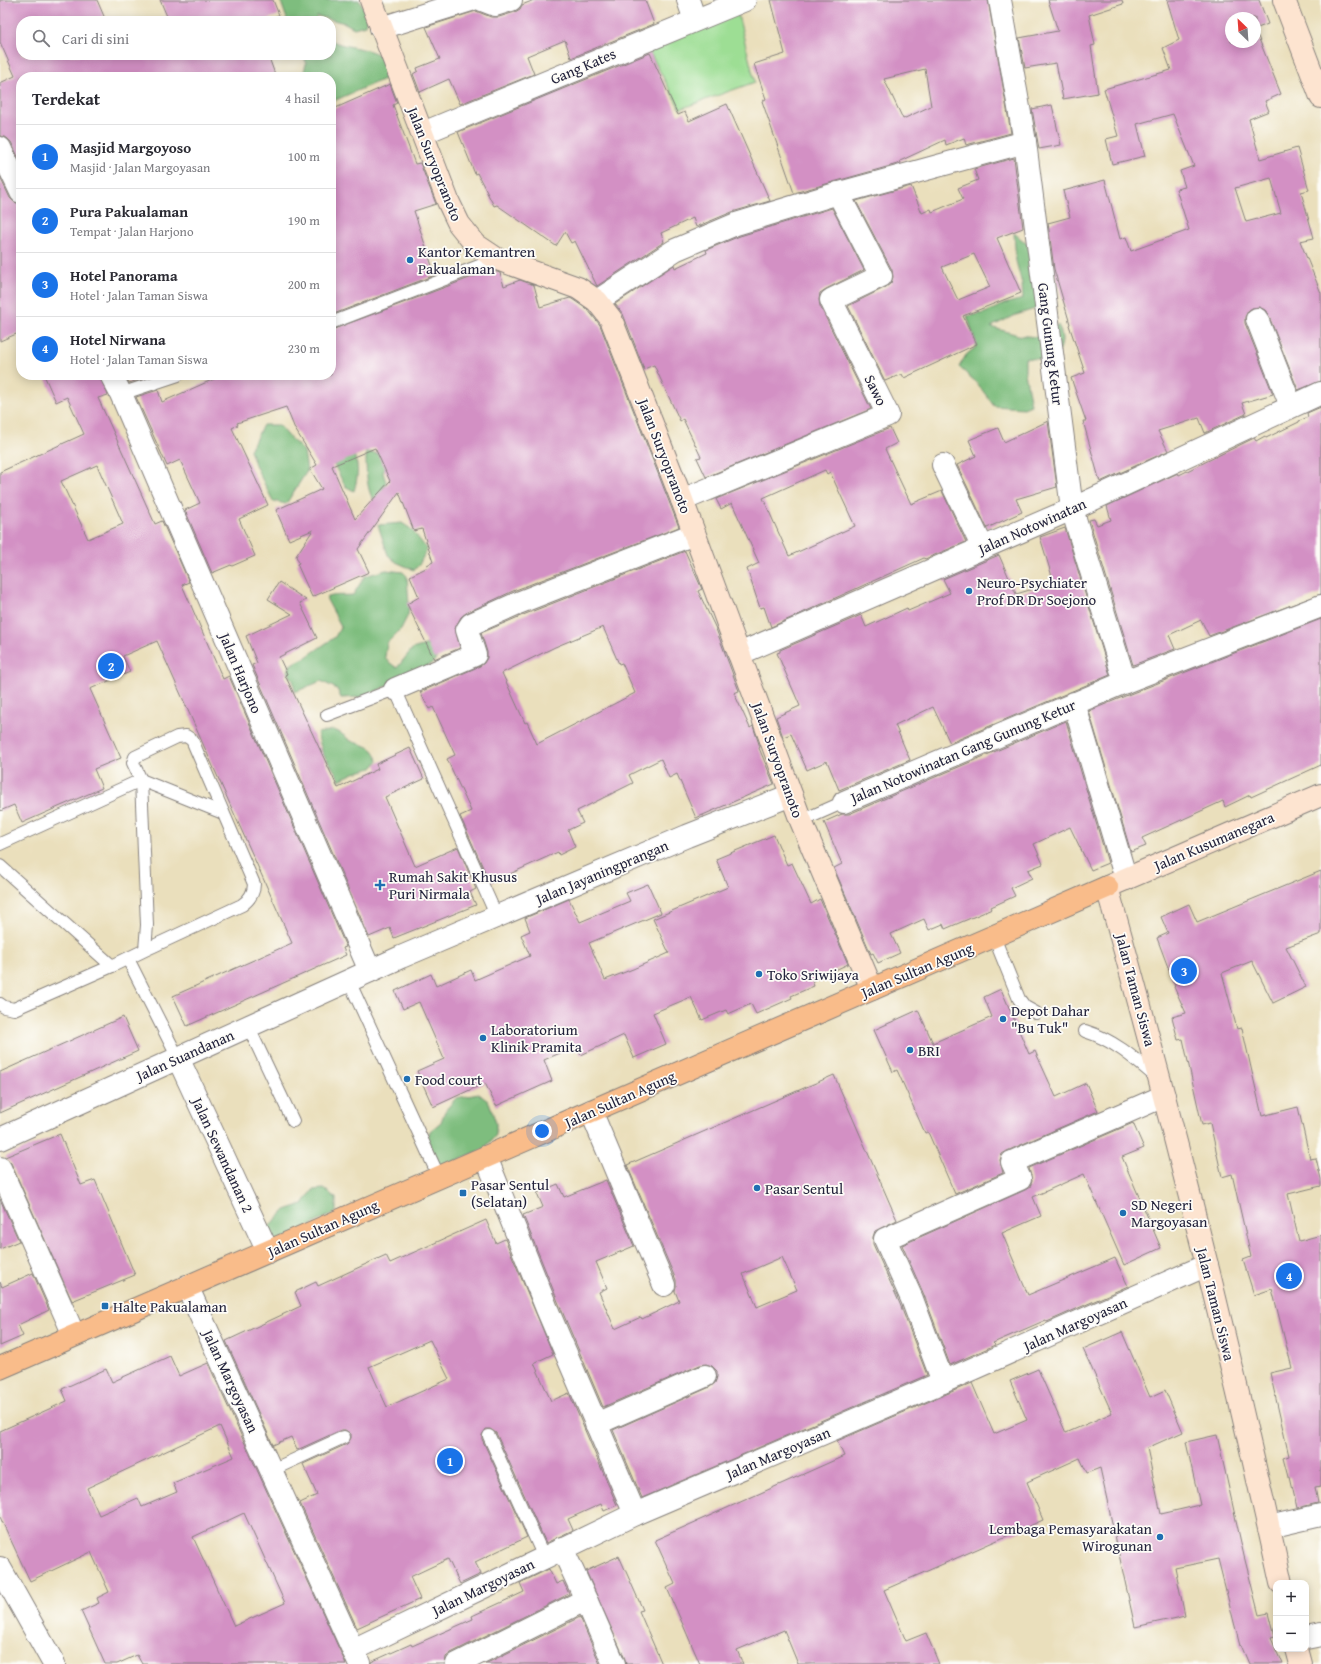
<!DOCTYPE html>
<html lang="id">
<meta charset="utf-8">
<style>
body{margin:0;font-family:"Gentium Book Plus",serif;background:#f7f7f7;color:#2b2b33}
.controls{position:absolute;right:12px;bottom:12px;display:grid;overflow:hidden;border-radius:8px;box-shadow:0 2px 10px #0003}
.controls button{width:36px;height:36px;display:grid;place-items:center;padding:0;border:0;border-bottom:1px solid #e1e1e2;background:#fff;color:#2b2b33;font:20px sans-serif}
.compass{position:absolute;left:1225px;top:12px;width:36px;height:36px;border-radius:50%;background:#fff;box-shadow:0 2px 10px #0003;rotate:335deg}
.you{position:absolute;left:542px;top:1131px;width:14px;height:14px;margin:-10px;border:3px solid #fff;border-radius:50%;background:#1a73e8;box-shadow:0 0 0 6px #1a73e833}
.badge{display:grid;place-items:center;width:26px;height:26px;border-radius:50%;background:#1a73e8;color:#fff;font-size:13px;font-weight:700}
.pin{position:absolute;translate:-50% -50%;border:2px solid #fff;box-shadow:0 1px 4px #0006}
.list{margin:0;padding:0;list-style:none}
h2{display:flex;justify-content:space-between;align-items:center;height:52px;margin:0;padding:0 16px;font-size:17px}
h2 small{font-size:13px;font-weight:400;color:#7c7c81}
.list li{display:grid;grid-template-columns:26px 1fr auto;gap:12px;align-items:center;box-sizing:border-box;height:64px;padding:0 16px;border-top:1px solid #e1e1e2}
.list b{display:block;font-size:15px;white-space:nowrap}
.list p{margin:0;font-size:13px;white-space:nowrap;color:#7c7c81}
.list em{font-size:13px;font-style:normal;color:#7c7c81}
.icon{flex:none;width:22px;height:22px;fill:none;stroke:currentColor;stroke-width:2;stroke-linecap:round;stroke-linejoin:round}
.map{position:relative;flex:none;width:1321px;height:1664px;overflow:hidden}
.search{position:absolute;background:#fff;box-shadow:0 2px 10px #0003;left:16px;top:16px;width:320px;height:44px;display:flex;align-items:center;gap:10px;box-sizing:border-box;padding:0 14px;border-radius:16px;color:#7c7c81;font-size:15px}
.panel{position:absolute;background:#fff;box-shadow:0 2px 10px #0003;left:16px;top:72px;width:320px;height:308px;border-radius:16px}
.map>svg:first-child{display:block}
.green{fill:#9dde94;stroke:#608068}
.forest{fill:#7ebd7e;stroke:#50705c}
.building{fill:#d390c4;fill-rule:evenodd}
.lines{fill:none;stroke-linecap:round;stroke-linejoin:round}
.lane-casing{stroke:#86807c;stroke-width:14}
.street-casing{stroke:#86807c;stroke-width:24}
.secondary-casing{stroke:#86807c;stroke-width:24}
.primary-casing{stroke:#86807c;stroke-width:24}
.lane{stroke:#fff;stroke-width:12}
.street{stroke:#fff;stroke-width:22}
.secondary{stroke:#fde4d0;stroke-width:22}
.primary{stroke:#f9bc8a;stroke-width:22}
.poi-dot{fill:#1f6fb2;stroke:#fdfcf7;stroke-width:1.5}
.labels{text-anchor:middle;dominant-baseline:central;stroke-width:3.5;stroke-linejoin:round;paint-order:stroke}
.street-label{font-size:15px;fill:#22223b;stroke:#fdfcf7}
.poi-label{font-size:15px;fill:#22223b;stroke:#fdfcf7;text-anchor:start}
</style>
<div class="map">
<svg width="1321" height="1664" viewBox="0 0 1321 1664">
<rect width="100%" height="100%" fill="#fdfcf7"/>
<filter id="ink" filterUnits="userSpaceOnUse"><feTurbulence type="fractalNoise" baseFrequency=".025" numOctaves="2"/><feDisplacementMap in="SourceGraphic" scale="8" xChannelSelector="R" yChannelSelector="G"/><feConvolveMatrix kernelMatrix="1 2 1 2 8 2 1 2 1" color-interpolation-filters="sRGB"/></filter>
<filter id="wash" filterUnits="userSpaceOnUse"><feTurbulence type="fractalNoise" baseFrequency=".012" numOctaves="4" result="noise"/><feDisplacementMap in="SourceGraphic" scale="16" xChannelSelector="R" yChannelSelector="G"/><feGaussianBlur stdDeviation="0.9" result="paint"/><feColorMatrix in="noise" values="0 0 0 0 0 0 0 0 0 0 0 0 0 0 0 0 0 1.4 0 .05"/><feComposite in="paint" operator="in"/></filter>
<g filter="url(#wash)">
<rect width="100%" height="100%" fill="#eadfbc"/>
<polygon class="green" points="737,11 755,82 680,109 648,49"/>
<g class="forest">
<polygon points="286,0 359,0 368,15 365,25 354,28 345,23 317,16 316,21 284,21 287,19 281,2"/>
<path d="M331,40C345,49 375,47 383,59C386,64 388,71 391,76L331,102V77H304L303,75L306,64L304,55H331Z"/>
<path d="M1014,233L1027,244L1047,305L1013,316L991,327L1018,335L1036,337L1058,325C1068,345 1057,354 1047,372L1039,359L1025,358V373L1031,405L1024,408L994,406L977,383L959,367L966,355L977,346L967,316L985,313L1004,304L1023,299L1022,284L1016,261Z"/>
<polygon points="263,425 279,425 291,439 304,451 307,471 286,504 273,501 256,467 250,450"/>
<path d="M352,451C360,466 358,476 354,491L345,486L333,463Z"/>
<path d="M366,452L379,454L387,460L383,473L386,482L380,496L373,499C366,489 366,465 366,452Z"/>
<polygon points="402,523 411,529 427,549 419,565 414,570 396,562 388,555 378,525"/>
<path d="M386,570L403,572L407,576L409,605L408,615L401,629L387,643L385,657L390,663L397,668L412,649L429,644L440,652L434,662L418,672L363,697L341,698L337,689L321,681L295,692L293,680L288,673L290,665L306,657L335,637L341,626L326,598C334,594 344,596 353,595L365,576Z"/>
<path d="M334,730C342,733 345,737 351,741C362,746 375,744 378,761L372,768L354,773L339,780L336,773L323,754L317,733Z"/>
<polygon points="479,1094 489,1102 496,1123 496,1135 484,1149 438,1168 427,1139 430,1131 441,1122 445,1111 456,1098"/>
<polygon points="324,1189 336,1198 336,1212 273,1245 268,1228 285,1210 303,1204 313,1190"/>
</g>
<g id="blocks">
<g class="building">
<polygon points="0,0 97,0 106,21 21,21 21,55 268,55 276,77 21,77 21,163 11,142 7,138 0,136 0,83 15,76 0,42"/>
<polygon points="160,0 273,0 279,15 263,21 169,21"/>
<polygon points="534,0 645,0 654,24 571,58 565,40 527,56 534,74 460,104 449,79 420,92 413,74 418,71 417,68 440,59 426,27 476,11 491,17 499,17 515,12 520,9 522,5"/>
<path d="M771,0H988L1011,133L966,145L964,138L946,145L945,140L900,161L901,163L794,193L762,101L766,99L754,64L785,54ZM925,69L931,106L903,119L884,79Z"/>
<polygon points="1048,0 1122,0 1123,4 1089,15 1095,45 1091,46 1098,93 1063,99 1056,63 1025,68 1019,38 1058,31"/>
<path d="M1167,0H1259L1268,24L1255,29L1281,94L1265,101L1269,111L1249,119L1260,159L1297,148L1309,190L1301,192L1314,238L1300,241L1321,293V381L1298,390L1268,314L1265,310L1259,307L1252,308L1248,311L1245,317V323L1273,394L1242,403L1246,414L1205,433L1199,418L1158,431L1168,451L1100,482L1083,421H1086L1071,378L1085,373L1069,325L1070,324L1054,269L1048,223L1070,217L1063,191L1105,180L1120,239L1126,237L1131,251L1189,230L1176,189L1185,187L1180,171L1194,166L1173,114L1137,124L1145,156L1112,164L1106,139L1118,136L1104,89L1171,70L1163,48L1179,40ZM1231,18H1255V42H1231ZM1271,178L1281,213L1246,222L1235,188Z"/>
<polygon points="650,53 678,115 685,112 689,121 727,104 770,201 732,212 696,227 693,218 661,233 664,242 597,286 575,241 571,243 565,232 556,246 497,205 494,206 477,173 475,174 458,132"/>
<polygon points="390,84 397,103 393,105 415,164 420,163 436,204 414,211 435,275 331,315 331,110"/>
<polygon points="1052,105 1061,145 1039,149 1032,109"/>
<path d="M1014,158L1023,228L997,238L1021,293L963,316L977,344L904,378L902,374L885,381L848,306L886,287L891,283L893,277L892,270L856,201L911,186L922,213L931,209L932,212L963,199L958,188L978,180L974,169ZM974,254L990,287L958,300L942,267Z"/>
<polygon points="0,177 10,198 14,202 21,204 21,332 0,341"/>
<polygon points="832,208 864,270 826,289 820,293 819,300 820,306 871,409 706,477 697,458 701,457 683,419 680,421 654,365 644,369 623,314 615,304 674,265 675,268 707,253 706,250 740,236"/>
<path d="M491,270L500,273L504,286L520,280L534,285L540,307L570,298L572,299L588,310L600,325L679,527L513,591L466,613L461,617L455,628L460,648L434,659L407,604L419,597L410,576L428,567L427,565L433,562L422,529L414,531L399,492L358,549L369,572L312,597L297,564L299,563L296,556L313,530L289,540L276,510L322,489L310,469L317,465L295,429L286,407L237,423L238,425L232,428L268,505L239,519L255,556L232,566L231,565L212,573L185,510L200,503L180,460L167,466L136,397L158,390L162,402L223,375H331V330ZM375,448L390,481L355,519L332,466Z"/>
<path d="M44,375H99L108,395L98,398L155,524L162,521L189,582L182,585L223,679L229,676L346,947L343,948L346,955L187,1026L173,996L292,943L157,641L123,656L130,672L90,689L121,758L94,769L102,788L22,823L14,805L0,811V472L84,434L67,397L56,402ZM97,465L123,524L88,539L61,481Z"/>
<polygon points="125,375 154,375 129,383"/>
<polygon points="1321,407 1321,594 1209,636 1201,620 1169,635 1175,649 1133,665 1089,520 1094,519 1097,525 1111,520 1107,506 1178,473 1179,475 1254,438 1256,441 1265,436 1266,438 1299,422 1299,421 1308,417 1307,413"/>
<polygon points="1048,421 1057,487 1016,499 1022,512 987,528 957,465 976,456 969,440 998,428 1004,442"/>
<path d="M890,428L897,443L885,449L911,504L942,491L966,542L925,559L924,558L771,627L764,607L760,608L747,569L759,563L732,503L721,509L716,499ZM825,470L827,474L830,472L855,526L789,556L763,498Z"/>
<polygon points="1065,528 1110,675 950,743 933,707 895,725 910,760 839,790 827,761 807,770 791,734 783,737 776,717 800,706 777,653 780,652 780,650 861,615 866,627 907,608 908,611 950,593 943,579 999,555 1016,594 1054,583 1040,537"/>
<path d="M685,551L702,589L698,591L716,629L739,691L734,693L750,728L753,726L760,747L759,748L774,784L696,818L677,774L669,778L661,759L629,775L633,783L577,811L583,823L568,830L575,847L559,855L558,852L490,883L460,816L471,811L447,759L455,755L433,707L429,709L420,692L480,666L484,663L487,658V652L481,633L523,615ZM603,627L619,664L622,663L635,693L537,744L527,722L525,723L502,673L555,647Z"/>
<polygon points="279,582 306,600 300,603 317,638 279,657 287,674 285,675 338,788 378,769 376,764 410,748 424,779 385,797 415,866 458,847 476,889 470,892 476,905 394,938 390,928 369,937 252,665 257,663 246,636 292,614 268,599"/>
<polygon points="1321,619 1321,765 1251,797 1250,795 1225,807 1223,801 1142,838 1146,846 1131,852 1089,711 1130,694"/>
<polygon points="1066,721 1108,863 1091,870 1070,827 1034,844 1043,864 1028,870 1032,878 1011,888 1015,896 991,907 992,909 945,929 943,924 929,930 924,919 891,934 900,953 878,963 873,953 871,954 834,868 842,864 824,822 842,814 849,814"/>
<polygon points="774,835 787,865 792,863 811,904 820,899 848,964 812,981 814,986 791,996 792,998 756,1014 751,1004 728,1014 726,1010 702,1020 691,997 653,1013 666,1044 634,1058 624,1035 581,1055 576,1046 544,1060 552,1081 496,1106 485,1083 433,1107 417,1071 444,1059 419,1002 403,1009 395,991 431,974 436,986 471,970 475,980 530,956 521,935 530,931 525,918 569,899 580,922 630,901 626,893 648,884 661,913 589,943 605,980 633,969 669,953 653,919 728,887 716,859"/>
<polygon points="1321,871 1321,934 1286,947 1306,987 1273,1003 1252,961 1222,973 1237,1029 1242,1028 1262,1116 1298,1107 1310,1159 1316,1158 1321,1179 1321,1186 1288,1194 1299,1241 1321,1235 1321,1486 1315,1487 1318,1503 1297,1508 1290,1477 1288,1477 1283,1458 1289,1456 1270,1373 1292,1368 1272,1289 1254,1295 1243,1260 1251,1257 1232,1174 1222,1177 1210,1123 1202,1125 1183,1039 1178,1040 1172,1017 1186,1013 1174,987 1175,986 1157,938 1168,933 1161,917 1189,904 1197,922"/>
<polygon points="1001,989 1029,1054 1035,1051 1056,1097 1086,1083 1098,1111 1007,1151 1002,1154 1000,1160 1003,1173 955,1194 928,1132 925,1133 897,1070 893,1072 874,1030 918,1010 933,1043 992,1017 984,997"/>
<polygon points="123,1017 138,1051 0,1113 0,1072"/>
<path d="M834,1075L897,1220L875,1231L873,1237V1244L900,1304L927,1375L642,1498L613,1430L710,1387L715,1383L717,1377V1371L712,1366L706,1364L700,1365L603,1407L559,1304L523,1215L543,1207L537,1193L558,1184L564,1197L606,1180L634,1246L596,1262L607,1288L599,1292L615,1329L641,1317L642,1319L679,1301L675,1291L676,1286V1280L627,1165ZM782,1257L797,1290L757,1307L743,1274Z"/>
<polygon points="1133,1123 1144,1148 1122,1157 1161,1248 1124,1265 1084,1174 1033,1197 1041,1216 1002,1233 1028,1295 1115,1258 1128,1286 1047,1322 1046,1320 993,1343 995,1345 950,1365 924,1295 902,1245 1025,1190 1030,1187 1032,1181 1029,1168"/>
<polygon points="60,1134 81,1185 95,1180 135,1275 72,1301 11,1163 5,1157"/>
<polygon points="0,1199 19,1241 0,1249"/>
<path d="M486,1220L496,1243L505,1239L553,1354L534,1363L551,1401L569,1393L617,1505L604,1511L601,1504L568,1519L573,1530L546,1543L496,1433L490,1429H486L482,1435V1439L527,1537L475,1562L481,1574L460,1584L448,1559L410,1577L420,1599L357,1628L300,1503L317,1495L303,1464L347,1444L351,1438V1434L345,1430H341L297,1450L291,1437L273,1445L226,1341L301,1306L295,1292L316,1282L318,1286L386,1255L390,1263ZM430,1340L449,1379L387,1407L369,1367Z"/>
<polygon points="33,1273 49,1310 18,1325 23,1336 0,1346 0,1282 2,1287"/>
<polygon points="1122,1332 1150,1397 1165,1390 1183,1432 1147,1448 1161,1514 1200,1505 1186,1442 1217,1435 1244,1556 1259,1615 1269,1613 1275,1637 1271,1638 1282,1664 1249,1664 1241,1645 1240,1646 1218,1559 1175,1568 1185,1616 1135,1627 1100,1468 1087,1473 1080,1458 1027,1482 1043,1520 884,1590 906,1641 926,1633 939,1664 798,1664 784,1630 737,1650 743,1664 700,1664 667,1588 675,1584 655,1540 844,1456 837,1441 972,1383 994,1434 1027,1420 1010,1381 1038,1369 1066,1433 1112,1413 1083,1349"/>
<path d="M170,1356L179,1376L208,1363L346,1664H142L137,1655L117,1664H105L81,1611L99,1603L97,1598L109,1592L91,1552L30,1581L0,1517V1431L67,1401L62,1389L106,1369L112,1382ZM220,1426L234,1457L173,1483L177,1492L142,1507L138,1498L99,1515L87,1488ZM244,1513L285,1603L234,1626L193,1537Z"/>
<polygon points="619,1556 643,1610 639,1611 662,1664 626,1664 625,1659 586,1571"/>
<polygon points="549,1569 556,1584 563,1581 569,1594 451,1653 446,1657 445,1664 371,1664 371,1662 411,1644 412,1646 473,1619 472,1616 524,1592 520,1583"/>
<polygon points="580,1617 600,1664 485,1664"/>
</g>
</g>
</g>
<g filter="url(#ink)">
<use href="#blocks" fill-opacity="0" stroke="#86807c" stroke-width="1"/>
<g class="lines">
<g class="lane-casing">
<g id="lane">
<polyline points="331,323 497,259"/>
<polyline points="121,394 178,375"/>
<polyline points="327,715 395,689 497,917"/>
<polyline points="801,821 844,802"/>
<polyline points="0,844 141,780 223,813"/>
<path d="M0,866L112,966L145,950L147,925L141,780L133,763L135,757L177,737L186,736L192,740L254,884C254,893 249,900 242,905L145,950"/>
<polyline points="994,937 1019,999 1025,1007 1036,1013"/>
<polyline points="128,959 178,1058"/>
<polyline points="349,981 439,1177"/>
<polyline points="0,1004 4,1007 14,1009 112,966"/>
<polyline points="248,1026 293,1121"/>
<path d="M1085,1031C1114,1040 1134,1058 1157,1078"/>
<polyline points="489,1436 544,1557"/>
<polyline points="272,1470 344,1437"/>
</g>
</g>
<g class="street-casing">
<g id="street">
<polyline points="482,0 495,5 511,0"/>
<polyline points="688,0 695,20"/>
<polyline points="1000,0 1025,142 1072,509 1125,682"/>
<polyline points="381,28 471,0"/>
<polyline points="423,133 745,0"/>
<polyline points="0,148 21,192"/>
<polyline points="597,301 675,250 736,224 832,195 1025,142"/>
<polyline points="1257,319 1291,406"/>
<polyline points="111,375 121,394 370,971"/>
<polyline points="943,465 983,548"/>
<polyline points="682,500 888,415 831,300 881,276 838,193"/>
<polyline points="739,654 1072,509 1321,393"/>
<polyline points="395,689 475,655 467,630 471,624 518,603 694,534"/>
<polyline points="1074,703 1126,879"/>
<polyline points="844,802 1125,682 1321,606"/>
<polyline points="178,1058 268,1252"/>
<polyline points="591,1111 664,1285"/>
<polyline points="0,1139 401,957 687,836 791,795"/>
<polyline points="486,1157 547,1309 635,1514"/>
<polyline points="0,1168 74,1335"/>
<polyline points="187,1286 359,1663"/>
<polyline points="943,1382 912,1299 885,1239 1020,1179 1012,1162 1164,1096"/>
<polyline points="596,1424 705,1376"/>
<polyline points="1269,1527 1321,1515"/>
<polyline points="562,1548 587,1602"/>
<polyline points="0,1568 54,1664"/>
<polyline points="1306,1638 1321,1635"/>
<polyline points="353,1650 635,1514 943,1382 1207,1265"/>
<polyline points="457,1664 577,1604 587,1602 614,1664"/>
</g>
</g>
<g class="secondary-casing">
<g id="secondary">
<polyline points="371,0 448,201 459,224 476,245 497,259 578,288 597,301 611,319 682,500 801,821 872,989"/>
<polyline points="1284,0 1321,97"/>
<path d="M1281,1583C1230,1350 1172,1117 1107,887L1321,795"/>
<polyline points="1296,1649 1300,1664"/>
</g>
</g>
<g class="primary-casing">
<polyline id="primary" points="0,1368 1107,887"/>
</g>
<use href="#lane" class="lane"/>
<use href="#street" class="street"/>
<use href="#secondary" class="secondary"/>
<use href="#primary" class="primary"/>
</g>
</g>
<g class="poi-dot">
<circle cx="410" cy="260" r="4"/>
<circle cx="969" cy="591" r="4"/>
<path d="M378 879h4v4h4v4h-4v4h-4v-4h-4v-4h4z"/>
<circle cx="759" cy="974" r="4"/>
<circle cx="1003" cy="1019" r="4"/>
<circle cx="483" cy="1038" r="4"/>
<circle cx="910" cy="1050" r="4"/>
<circle cx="407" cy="1079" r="4"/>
<circle cx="757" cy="1188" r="4"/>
<rect x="459" y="1189" width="8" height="8" rx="2"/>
<circle cx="1123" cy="1213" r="4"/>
<rect x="101" y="1302" width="8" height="8" rx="2"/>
<circle cx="1160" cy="1537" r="4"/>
</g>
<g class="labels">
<g class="street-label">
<text transform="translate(583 66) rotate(-23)">Gang Kates</text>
<text transform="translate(435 164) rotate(68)">Jalan Suryopranoto</text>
<text transform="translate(1051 344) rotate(83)">Gang Gunung Ketur</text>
<text transform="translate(876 390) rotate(64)">Sawo</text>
<text transform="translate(665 456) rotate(69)">Jalan Suryopranoto</text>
<text transform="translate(1032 526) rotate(-24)">Jalan Notowinatan</text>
<text transform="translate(241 673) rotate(67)">Jalan Harjono</text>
<text transform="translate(963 751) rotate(-23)">Jalan Notowinatan Gang Gunung Ketur</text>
<text transform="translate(778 760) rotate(70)">Jalan Suryopranoto</text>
<text transform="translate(1214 841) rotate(-23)">Jalan Kusumanegara</text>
<text transform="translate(602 872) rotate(-23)">Jalan Jayaningprangan</text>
<text transform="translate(917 970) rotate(-23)">Jalan Sultan Agung</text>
<text transform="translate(1136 990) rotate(75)">Jalan Taman Siswa</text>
<text transform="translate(185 1055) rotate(-24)">Jalan Suandanan</text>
<text transform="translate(620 1099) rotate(-24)">Jalan Sultan Agung</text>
<text transform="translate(223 1155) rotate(65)">Jalan Sewandanan 2</text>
<text transform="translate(323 1228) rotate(-24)">Jalan Sultan Agung</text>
<text transform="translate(1216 1304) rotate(76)">Jalan Taman Siswa</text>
<text transform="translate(1075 1324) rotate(-24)">Jalan Margoyasan</text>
<text transform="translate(231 1381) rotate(65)">Jalan Margoyasan</text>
<text transform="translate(778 1453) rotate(-23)">Jalan Margoyasan</text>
<text transform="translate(483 1587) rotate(-26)">Jalan Margoyasan</text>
</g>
<g class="poi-label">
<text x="418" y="251">Kantor Kemantren<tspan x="418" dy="17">Pakualaman</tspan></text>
<text x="977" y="582">Neuro-Psychiater<tspan x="977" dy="17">Prof DR Dr Soejono</tspan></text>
<text x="389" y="876">Rumah Sakit Khusus<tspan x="389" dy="17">Puri Nirmala</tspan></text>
<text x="767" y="974">Toko Sriwijaya</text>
<text x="1011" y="1010">Depot Dahar<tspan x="1011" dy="17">"Bu Tuk"</tspan></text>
<text x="491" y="1029">Laboratorium<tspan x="491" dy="17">Klinik Pramita</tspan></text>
<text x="918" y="1050">BRI</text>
<text x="415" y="1079">Food court</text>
<text x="471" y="1184">Pasar Sentul<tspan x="471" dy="17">(Selatan)</tspan></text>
<text x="765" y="1188">Pasar Sentul</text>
<text x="1131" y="1204">SD Negeri<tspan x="1131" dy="17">Margoyasan</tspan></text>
<text x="113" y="1306">Halte Pakualaman</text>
<text x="1152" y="1528" text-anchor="end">Lembaga Pemasyarakatan<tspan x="1152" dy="17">Wirogunan</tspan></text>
</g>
</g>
</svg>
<div class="controls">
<button>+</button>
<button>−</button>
</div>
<svg class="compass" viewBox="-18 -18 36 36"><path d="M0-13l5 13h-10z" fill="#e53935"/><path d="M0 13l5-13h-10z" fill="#7c7c81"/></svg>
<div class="you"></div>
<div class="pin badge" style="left:450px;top:1461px">1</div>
<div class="pin badge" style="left:111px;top:666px">2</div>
<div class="pin badge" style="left:1184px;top:971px">3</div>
<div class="pin badge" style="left:1289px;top:1276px">4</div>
<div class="search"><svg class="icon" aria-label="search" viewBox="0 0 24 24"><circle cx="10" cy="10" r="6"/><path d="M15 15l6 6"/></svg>Cari di sini</div>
<section class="panel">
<h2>Terdekat<small>4 hasil</small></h2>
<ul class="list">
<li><span class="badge">1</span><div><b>Masjid Margoyoso</b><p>Masjid · Jalan Margoyasan</p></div><em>100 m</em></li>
<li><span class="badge">2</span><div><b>Pura Pakualaman</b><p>Tempat · Jalan Harjono</p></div><em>190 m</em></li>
<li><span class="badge">3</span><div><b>Hotel Panorama</b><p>Hotel · Jalan Taman Siswa</p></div><em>200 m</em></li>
<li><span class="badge">4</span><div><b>Hotel Nirwana</b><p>Hotel · Jalan Taman Siswa</p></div><em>230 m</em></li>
</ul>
</section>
</div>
